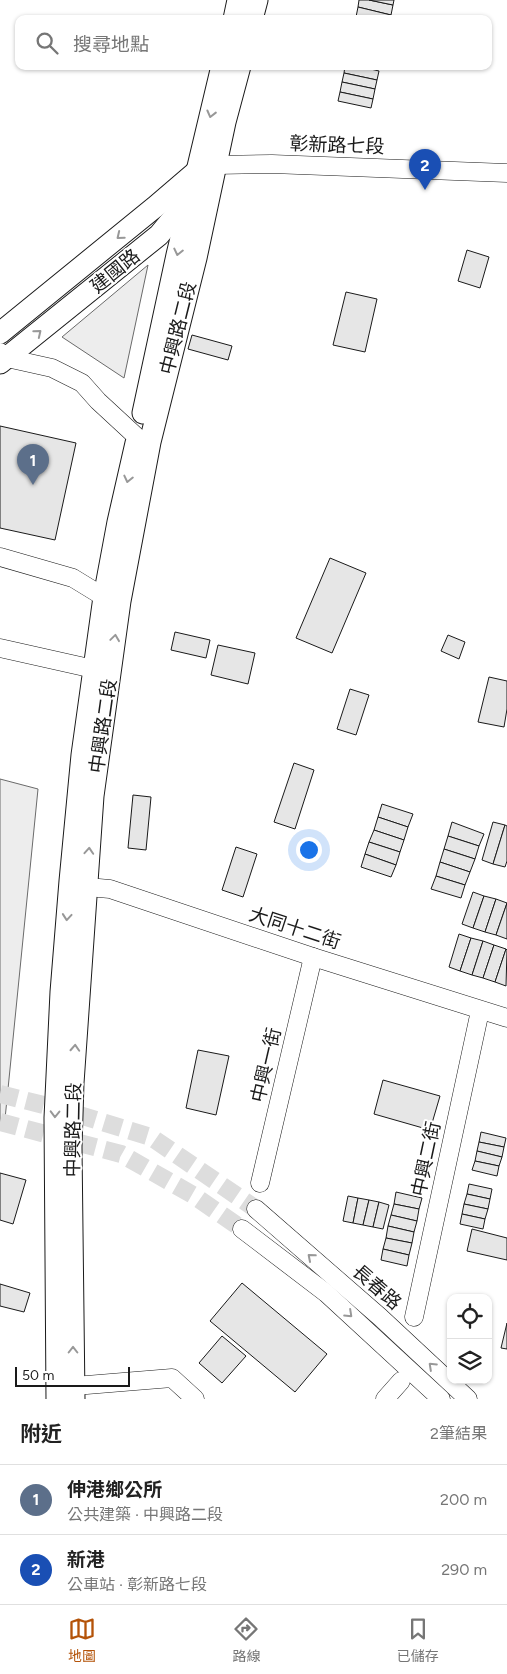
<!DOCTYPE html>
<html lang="zh-TW">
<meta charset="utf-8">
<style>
body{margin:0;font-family:Figtree,"Noto Sans TC",sans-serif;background:#f2f2f2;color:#222}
.controls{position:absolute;right:15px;bottom:15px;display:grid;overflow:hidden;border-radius:10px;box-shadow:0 1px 4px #0004}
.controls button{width:45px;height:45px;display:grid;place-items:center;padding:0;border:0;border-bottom:1px solid #e0e0e0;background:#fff;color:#222;font:25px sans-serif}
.scale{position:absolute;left:15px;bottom:12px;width:115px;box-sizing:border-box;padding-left:5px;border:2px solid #1a1a1a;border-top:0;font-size:14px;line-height:18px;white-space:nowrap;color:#1a1a1a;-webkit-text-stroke:4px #fff;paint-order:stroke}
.you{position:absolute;left:308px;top:849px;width:18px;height:18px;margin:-12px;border:4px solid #fff;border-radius:50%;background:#1a73e8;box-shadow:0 0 0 8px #1a73e833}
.badge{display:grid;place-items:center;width:32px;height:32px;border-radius:50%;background:#b45309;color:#fff;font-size:16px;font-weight:700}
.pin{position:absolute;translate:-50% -41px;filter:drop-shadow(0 1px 2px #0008)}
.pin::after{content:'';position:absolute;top:26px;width:18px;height:15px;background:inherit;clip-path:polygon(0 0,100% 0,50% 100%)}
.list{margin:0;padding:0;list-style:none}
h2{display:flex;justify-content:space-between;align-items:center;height:65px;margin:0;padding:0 20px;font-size:21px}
h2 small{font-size:16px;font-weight:400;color:#767676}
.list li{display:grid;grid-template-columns:32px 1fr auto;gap:15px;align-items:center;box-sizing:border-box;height:70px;padding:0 20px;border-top:1px solid #e0e0e0}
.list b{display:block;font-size:19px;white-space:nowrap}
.list p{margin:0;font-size:16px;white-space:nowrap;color:#767676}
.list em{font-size:16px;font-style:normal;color:#767676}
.icon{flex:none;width:28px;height:28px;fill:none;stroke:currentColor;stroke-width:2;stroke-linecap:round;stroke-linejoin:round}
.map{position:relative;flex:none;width:507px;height:1399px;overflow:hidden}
.search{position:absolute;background:#fff;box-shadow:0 1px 4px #0004;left:15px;right:15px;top:15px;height:55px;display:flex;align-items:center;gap:12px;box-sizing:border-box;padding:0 18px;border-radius:10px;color:#767676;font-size:19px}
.sheet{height:205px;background:#fff}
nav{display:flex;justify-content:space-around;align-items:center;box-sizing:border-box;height:70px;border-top:1px solid #e0e0e0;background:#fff;font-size:14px;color:#767676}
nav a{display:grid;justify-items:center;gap:2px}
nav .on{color:#b45309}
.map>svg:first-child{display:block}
.green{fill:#ededed;stroke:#6a6a6a}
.building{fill:#e6e6e6;stroke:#1a1a1a}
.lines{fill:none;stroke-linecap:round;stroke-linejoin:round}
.minor-tunnel{stroke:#ddd;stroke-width:18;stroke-dasharray:18 9;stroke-linecap:butt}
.minor-casing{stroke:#1a1a1a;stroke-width:19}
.major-casing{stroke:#1a1a1a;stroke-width:23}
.minor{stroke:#fff;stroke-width:18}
.major{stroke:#fff;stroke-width:21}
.oneway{stroke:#989898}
.labels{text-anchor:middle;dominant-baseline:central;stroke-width:4;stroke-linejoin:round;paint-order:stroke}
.street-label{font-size:19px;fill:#1a1a1a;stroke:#fff}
</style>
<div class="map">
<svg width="507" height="1399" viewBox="0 0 507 1399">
<rect width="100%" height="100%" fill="#fff"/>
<g class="green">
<polygon points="148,265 124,378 62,337"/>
<polygon points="0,779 38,789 4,1129 0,1128"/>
</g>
<g class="building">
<polygon points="359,0 369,0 393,5 391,15 358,7"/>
<polygon points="369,0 394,0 393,5"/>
<polygon points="358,7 391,15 390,19 365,19 356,17"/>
<polygon points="345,66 358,66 379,71 377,80 344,73"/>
<polygon points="344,73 377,80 375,89 342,82"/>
<polygon points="342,82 375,89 373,99 340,92"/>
<polygon points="340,92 373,99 371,108 338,101"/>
<polygon points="467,250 489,257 480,288 458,281"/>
<polygon points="346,292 377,299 365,352 333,345"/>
<polygon points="192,335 232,346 228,360 188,349"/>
<polygon points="0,426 76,443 55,540 0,528"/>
<polygon points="330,558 366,573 332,653 296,638"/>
<polygon points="175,632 210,640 206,658 171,650"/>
<polygon points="448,635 465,642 459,659 441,651"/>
<polygon points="218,645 255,653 248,684 211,675"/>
<polygon points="489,677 507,681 507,709 504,727 478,722"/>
<polygon points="350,689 369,695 356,735 337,729"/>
<polygon points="294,763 314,770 295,829 274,822"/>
<polygon points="133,795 151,797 146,850 128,848"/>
<polygon points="382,804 413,814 408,827 378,817"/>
<polygon points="378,817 408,827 404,840 374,830"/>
<polygon points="452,822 484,834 479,846 448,836"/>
<polygon points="493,822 505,825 493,864 482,860"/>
<polygon points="505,825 507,826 507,861 505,867 493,864"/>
<polygon points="374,830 404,840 400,852 369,842"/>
<polygon points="448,836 479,846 475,859 444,849"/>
<polygon points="369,842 400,852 396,865 365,854"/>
<polygon points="236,847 257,854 243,897 222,890"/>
<polygon points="444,849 475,859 470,872 440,862"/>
<polygon points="365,854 396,865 391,877 361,867"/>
<polygon points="440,862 470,872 465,885 436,876"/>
<polygon points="436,876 465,885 461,898 431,889"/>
<polygon points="473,892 484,896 473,928 462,924"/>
<polygon points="484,896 496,899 485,932 473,928"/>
<polygon points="496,899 507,903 496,935 485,932"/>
<polygon points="507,903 507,939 496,935"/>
<polygon points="459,934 471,938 460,971 449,967"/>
<polygon points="471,938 483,941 472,975 460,971"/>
<polygon points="483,941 494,945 483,978 472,975"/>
<polygon points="494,945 506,949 495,982 483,978"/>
<polygon points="506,949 507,950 506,986 495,982"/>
<polygon points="198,1050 229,1056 216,1115 186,1108"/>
<polygon points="383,1080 440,1096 430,1130 374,1114"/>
<polygon points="481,1132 506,1138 504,1147 479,1142"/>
<polygon points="479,1142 504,1147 502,1157 477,1151"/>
<polygon points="477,1151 502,1157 499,1166 475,1161"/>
<polygon points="475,1161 499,1166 497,1176 472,1170"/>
<polygon points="0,1173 26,1180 13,1224 0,1220"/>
<polygon points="469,1184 492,1189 490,1199 467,1194"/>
<polygon points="396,1192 422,1198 419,1209 394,1204"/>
<polygon points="467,1194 490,1199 488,1209 464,1204"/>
<polygon points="348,1196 358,1198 353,1223 343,1221"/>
<polygon points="358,1198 369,1200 363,1225 353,1223"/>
<polygon points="369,1200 379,1202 373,1227 363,1225"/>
<polygon points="379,1202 389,1205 383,1229 373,1227"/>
<polygon points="394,1204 419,1209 417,1221 391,1215"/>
<polygon points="464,1204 488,1209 485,1219 462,1214"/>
<polygon points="462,1214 485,1219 483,1229 460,1224"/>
<polygon points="391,1215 417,1221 414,1232 388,1226"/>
<polygon points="388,1226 414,1232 412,1243 386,1238"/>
<polygon points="472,1229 507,1238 507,1260 467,1251"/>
<polygon points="386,1238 412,1243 409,1255 383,1249"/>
<polygon points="383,1249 409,1255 407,1266 381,1260"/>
<polygon points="242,1283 327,1354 295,1392 210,1321"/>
<polygon points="0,1284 30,1293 24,1312 0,1306"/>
<polygon points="507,1323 507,1349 501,1348"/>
<polygon points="222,1336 246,1356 222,1383 199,1363"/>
</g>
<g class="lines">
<g class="minor-tunnel">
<polyline points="0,1094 63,1110 151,1137 256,1209"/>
<polyline points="0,1122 121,1154 193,1195 242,1229"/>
</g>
<g class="minor-casing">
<g id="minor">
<polyline points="205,168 216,165 272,164 507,173"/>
<polyline points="0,352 7,358 52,368 82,383 98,401 138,438 150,442"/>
<polyline points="0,557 73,578 104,597 116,600"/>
<polyline points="0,648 107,672"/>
<polyline points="75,883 87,887 110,889 313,957 507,1018"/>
<polyline points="260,1183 313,957"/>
<polyline points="256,1209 380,1317 468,1399"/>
<polyline points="242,1229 326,1293 441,1399"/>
<polyline points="414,1317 480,1011"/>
<polyline points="62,1387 172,1378 195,1399"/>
<polyline points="385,1399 401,1381"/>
</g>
</g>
<g class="major-casing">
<g id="major">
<polyline points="234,19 238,0"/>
<polyline points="252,19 257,0"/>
<polyline points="0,333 155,207 197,171"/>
<polyline points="0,363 159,235 188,200"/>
<polyline points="143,413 177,255 222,66"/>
<polyline points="57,1399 55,1118 61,992 70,881 82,755 104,597 118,522 136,443"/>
<polyline points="74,1399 71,1147 73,1083 93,796 120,601 150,442 196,258 225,122 240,66"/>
</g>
</g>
<use href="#minor" class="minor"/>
<use href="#major" class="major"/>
</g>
<defs><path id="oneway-chevron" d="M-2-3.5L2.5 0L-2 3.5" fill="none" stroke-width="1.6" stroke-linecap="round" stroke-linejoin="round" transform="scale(1.25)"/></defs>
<g class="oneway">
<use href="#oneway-chevron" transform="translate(211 114) rotate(104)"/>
<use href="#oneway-chevron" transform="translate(120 236) rotate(141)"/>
<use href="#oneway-chevron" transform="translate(178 252) rotate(103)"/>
<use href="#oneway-chevron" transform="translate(38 333) rotate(-39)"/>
<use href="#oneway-chevron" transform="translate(128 479) rotate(103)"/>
<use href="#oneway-chevron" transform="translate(115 638) rotate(-82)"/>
<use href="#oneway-chevron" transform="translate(89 851) rotate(-86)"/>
<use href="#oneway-chevron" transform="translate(67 917) rotate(95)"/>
<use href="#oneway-chevron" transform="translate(75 1048) rotate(-87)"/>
<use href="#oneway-chevron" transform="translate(55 1114) rotate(91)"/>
<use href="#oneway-chevron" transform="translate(311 1257) rotate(-139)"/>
<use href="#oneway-chevron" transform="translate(349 1314) rotate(43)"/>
<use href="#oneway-chevron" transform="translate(73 1350) rotate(-90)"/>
<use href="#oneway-chevron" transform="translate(432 1366) rotate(-137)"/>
</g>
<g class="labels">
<g class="street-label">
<text transform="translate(337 145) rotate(2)">彰新路七段</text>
<text transform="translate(115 271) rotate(-39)">建國路</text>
<text transform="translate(178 328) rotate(-76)">中興路二段</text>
<text transform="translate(103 726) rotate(-82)">中興路二段</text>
<text transform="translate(295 928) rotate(18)">大同十二街</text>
<text transform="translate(266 1065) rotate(-77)">中興一街</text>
<text transform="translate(73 1130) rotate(-89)">中興路二段</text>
<text transform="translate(426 1159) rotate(-78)">中興二街</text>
<text transform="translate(377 1287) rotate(41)">長春路</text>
</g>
</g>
</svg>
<div class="controls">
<button><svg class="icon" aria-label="locate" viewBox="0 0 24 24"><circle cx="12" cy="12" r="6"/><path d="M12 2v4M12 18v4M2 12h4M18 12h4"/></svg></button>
<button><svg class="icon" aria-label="layers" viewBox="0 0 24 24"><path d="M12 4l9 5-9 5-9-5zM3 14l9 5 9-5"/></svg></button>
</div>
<div class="scale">50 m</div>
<div class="you"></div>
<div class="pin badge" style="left:33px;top:485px;background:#5c6f8a">1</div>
<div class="pin badge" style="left:425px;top:190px;background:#1a4fb4">2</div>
<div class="search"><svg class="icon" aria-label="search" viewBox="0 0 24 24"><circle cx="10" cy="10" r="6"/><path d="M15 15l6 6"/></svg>搜尋地點</div>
</div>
<section class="sheet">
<h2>附近<small>2筆結果</small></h2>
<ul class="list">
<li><span class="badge" style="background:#5c6f8a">1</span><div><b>伸港鄉公所</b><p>公共建築 · 中興路二段</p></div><em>200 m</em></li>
<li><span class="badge" style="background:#1a4fb4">2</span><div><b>新港</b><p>公車站 · 彰新路七段</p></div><em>290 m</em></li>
</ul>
</section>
<nav>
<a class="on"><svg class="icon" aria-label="map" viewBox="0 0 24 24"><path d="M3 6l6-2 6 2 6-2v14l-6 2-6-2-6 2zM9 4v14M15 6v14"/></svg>地圖</a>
<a><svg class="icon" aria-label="directions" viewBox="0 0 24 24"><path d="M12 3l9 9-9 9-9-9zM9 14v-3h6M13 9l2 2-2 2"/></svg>路線</a>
<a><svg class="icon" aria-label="saved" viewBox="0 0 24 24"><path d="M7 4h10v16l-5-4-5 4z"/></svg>已儲存</a>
</nav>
